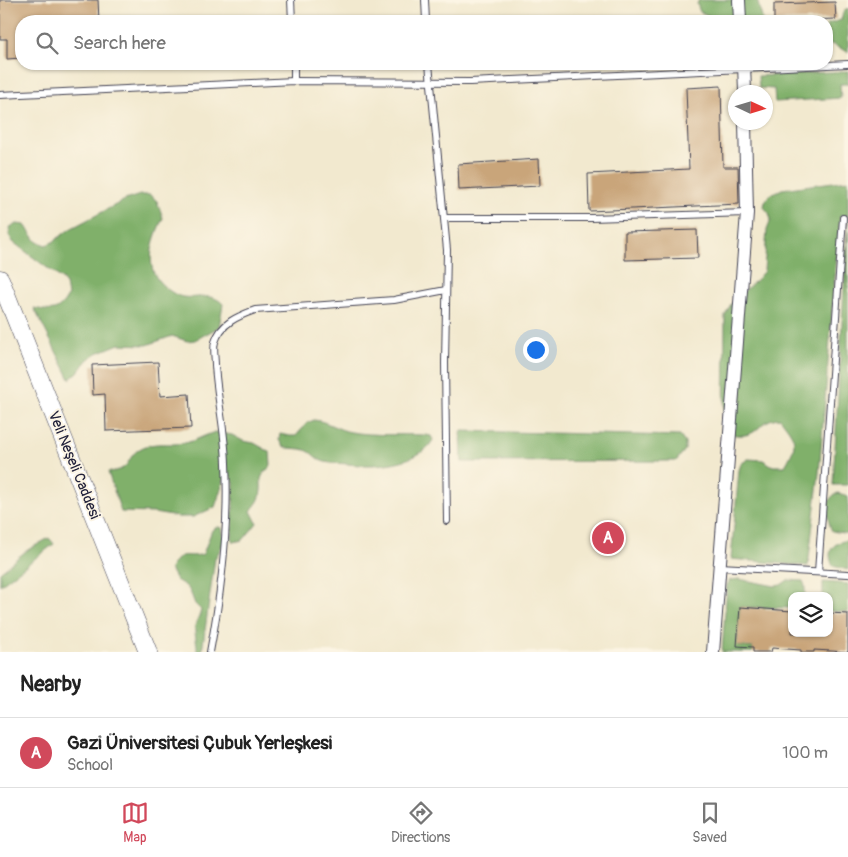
<!DOCTYPE html>
<meta charset="utf-8">
<style>
body{margin:0;font-family:Pangolin,sans-serif;background:#f2f2f2;color:#222}
.controls{position:absolute;right:15px;bottom:15px;display:grid;overflow:hidden;border-radius:10px;box-shadow:0 1px 4px #0004}
.controls button{width:45px;height:45px;display:grid;place-items:center;padding:0;border:0;border-bottom:1px solid #e0e0e0;background:#fff;color:#222;font:25px sans-serif}
.compass{position:absolute;left:728px;top:85px;width:45px;height:45px;border-radius:50%;background:#fff;box-shadow:0 1px 4px #0004;rotate:94deg}
.you{position:absolute;left:535px;top:349px;width:18px;height:18px;margin:-12px;border:4px solid #fff;border-radius:50%;background:#1a73e8;box-shadow:0 0 0 8px #1a73e833}
.badge{display:grid;place-items:center;width:32px;height:32px;border-radius:50%;background:#d1495b;color:#fff;font-size:16px;font-weight:700}
.pin{position:absolute;translate:-50% -50%;border:2px solid #fff;box-shadow:0 1px 5px #0006}
.list{margin:0;padding:0;list-style:none}
h2{display:flex;justify-content:space-between;align-items:center;height:65px;margin:0;padding:0 20px;font-size:21px}
h2 small{font-size:16px;font-weight:400;color:#767676}
.list li{display:grid;grid-template-columns:32px 1fr auto;gap:15px;align-items:center;box-sizing:border-box;height:70px;padding:0 20px;border-top:1px solid #e0e0e0}
.list b{display:block;font-size:19px;white-space:nowrap}
.list p{margin:0;font-size:16px;white-space:nowrap;color:#767676}
.list em{font-size:16px;font-style:normal;color:#767676}
.icon{flex:none;width:28px;height:28px;fill:none;stroke:currentColor;stroke-width:2;stroke-linecap:round;stroke-linejoin:round}
.map{position:relative;flex:none;width:848px;height:652px;overflow:hidden}
.search{position:absolute;background:#fff;box-shadow:0 1px 4px #0004;left:15px;right:15px;top:15px;height:55px;display:flex;align-items:center;gap:12px;box-sizing:border-box;padding:0 18px;border-radius:20px;color:#767676;font-size:19px}
.sheet{height:135px;background:#fff}
nav{display:flex;justify-content:space-around;align-items:center;box-sizing:border-box;height:70px;border-top:1px solid #e0e0e0;background:#fff;font-size:14px;color:#767676}
nav a{display:grid;justify-items:center;gap:2px}
nav .on{color:#d1495b}
.map>svg:first-child{display:block}
.forest{fill:#80b06a;stroke:#516952}
.building{fill:#c9a57a}
.lines{fill:none;stroke-linecap:round;stroke-linejoin:round}
.lane-casing{stroke:#414051;stroke-width:8}
.street-casing{stroke:#414051;stroke-width:14}
.secondary-casing{stroke:#414051;stroke-width:19}
.lane{stroke:#fff;stroke-width:6}
.street{stroke:#fff;stroke-width:12}
.secondary{stroke:#fff;stroke-width:18}
.labels{text-anchor:middle;dominant-baseline:central;stroke-width:4;stroke-linejoin:round;paint-order:stroke}
.street-label{font-size:15px;fill:#22223b;stroke:#fcf5e5}
</style>
<div class="map">
<svg width="848" height="652" viewBox="0 0 848 652">
<rect width="100%" height="100%" fill="#fcf5e5"/>
<filter id="ink" filterUnits="userSpaceOnUse"><feTurbulence type="fractalNoise" baseFrequency=".02" numOctaves="2"/><feDisplacementMap in="SourceGraphic" scale="10" xChannelSelector="R" yChannelSelector="G"/><feConvolveMatrix kernelMatrix="1 2 1 2 8 2 1 2 1" color-interpolation-filters="sRGB"/></filter>
<filter id="wash" filterUnits="userSpaceOnUse"><feTurbulence type="fractalNoise" baseFrequency=".0096" numOctaves="4" result="noise"/><feDisplacementMap in="SourceGraphic" scale="20" xChannelSelector="R" yChannelSelector="G"/><feGaussianBlur stdDeviation="1.12" result="paint"/><feColorMatrix in="noise" values="0 0 0 0 0 0 0 0 0 0 0 0 0 0 0 0 0 1.4 0 .05"/><feComposite in="paint" operator="in"/></filter>
<g filter="url(#wash)">
<rect width="100%" height="100%" fill="#f2e9cf"/>
<g class="forest">
<polygon points="699,0 757,0 763,21 712,21 710,16 700,12 697,4"/>
<polygon points="847,8 848,8 848,52 827,42 827,24 841,20 843,13"/>
<polygon points="848,71 848,84 840,84 841,98 775,102 774,89 759,88 758,76"/>
<path d="M848,180V485H833L848,216L840,215L819,473L808,566L731,559L739,470L741,464L748,459L763,460L773,466H785C799,442 796,439 780,418C760,419 760,433 745,435C738,436 731,434 724,433L725,315L731,304L758,278L764,271L767,230L771,220L769,213L764,207L765,202L769,195L782,189Z"/>
<path d="M140,195H150L157,201L163,218C152,241 142,270 166,288C171,292 177,296 183,297C198,299 212,292 223,304L219,327L195,340L187,341L172,336L147,345L119,344L97,353L87,360L78,372L70,379L34,308C53,312 58,313 68,296L66,284L62,279L13,242L9,235L10,227L17,224L25,225L37,242L46,245L53,242L70,229L125,200Z"/>
<path d="M314,420C327,421 338,430 351,432C375,436 401,434 425,435L431,436L433,440C419,465 373,467 348,464C340,463 332,464 325,462C316,460 313,452 305,450C300,448 290,449 283,447L279,440L280,434L290,436H296L307,423Z"/>
<polygon points="461,431 680,436 685,443 685,450 676,461 462,462"/>
<path d="M215,432L232,435L243,441L254,443L270,452L271,466C255,480 264,480 260,496C259,502 254,506 251,511L257,523L243,540L233,542L232,537L234,483L230,475L225,477L215,507L193,517H178L154,513L121,512L108,472C132,470 125,460 138,450C152,440 170,446 185,443C195,441 205,435 215,432Z"/>
<path d="M838,493L848,496V534L832,531C827,520 823,498 838,493Z"/>
<path d="M218,527L222,528C226,542 222,547 215,558L202,652H197C198,643 194,635 195,626C196,620 200,616 201,610L195,604L190,591L186,586L176,580L170,569C182,547 186,560 203,554L212,530Z"/>
<polygon points="49,538 54,544 0,585 0,572 26,551"/>
<path d="M848,540V570L833,566C826,551 832,543 848,540Z"/>
<polygon points="739,579 775,586 781,585 788,580 803,581 805,586 805,596 792,596 792,608 740,607 737,646 753,648 753,652 722,652 727,585 730,580"/>
<polygon points="823,582 848,584 848,612 829,611 829,596 823,596"/>
</g>
<g id="blocks">
<g class="building">
<polygon points="0,0 98,0 99,21 21,21 21,58 7,59 7,39 0,39"/>
<polygon points="835,2 836,19 774,21 774,4"/>
<polygon points="721,86 723,167 738,167 739,204 589,211 588,174 689,169 686,88"/>
<polygon points="539,159 540,186 459,190 458,164"/>
<polygon points="697,230 698,258 625,260 625,232"/>
<polygon points="158,362 160,396 189,394 191,428 106,431 105,394 93,395 92,365"/>
<polygon points="740,607 792,611 792,633 829,633 829,613 848,614 848,652 814,650 814,652 801,652 801,650 772,648 771,652 753,652 753,647 737,646"/>
</g>
</g>
</g>
<g filter="url(#ink)">
<use href="#blocks" fill-opacity="0" stroke="#414051" stroke-width="1"/>
<g class="lines">
<g class="lane-casing">
<g id="lane">
<polyline points="291,0 292,21"/>
<polyline points="425,0 426,21"/>
<polyline points="294,64 294,81"/>
<polyline points="429,64 447,250 445,363 447,521"/>
<polyline points="0,95 294,81 470,82 848,64"/>
<polyline points="444,218 591,218 747,213"/>
<polyline points="720,567 848,574"/>
<polyline points="818,572 843,218"/>
<path d="M210,652C222,589 229,527 226,463C225,430 217,397 215,365C215,358 213,348 215,342C221,323 238,316 255,310L394,300L446,290"/>
</g>
</g>
<g class="street-casing">
<g id="street">
<polyline points="739,0 740,21"/>
<polyline points="744,64 745,92"/>
<polyline points="713,652 747,213 745,122"/>
</g>
</g>
<g class="secondary-casing">
<polyline id="secondary" points="0,279 148,652"/>
</g>
<use href="#lane" class="lane"/>
<use href="#street" class="street"/>
<use href="#secondary" class="secondary"/>
</g>
</g>
<g class="labels">
<g class="street-label">
<text transform="translate(74 465) rotate(68)">Veli Neşeli Caddesi</text>
</g>
</g>
</svg>
<div class="controls">
<button><svg class="icon" aria-label="layers" viewBox="0 0 24 24"><path d="M12 4l9 5-9 5-9-5zM3 14l9 5 9-5"/></svg></button>
</div>
<svg class="compass" viewBox="-18 -18 36 36"><path d="M0-13l5 13h-10z" fill="#e53935"/><path d="M0 13l5-13h-10z" fill="#767676"/></svg>
<div class="you"></div>
<div class="pin badge" style="left:608px;top:538px">A</div>
<div class="search"><svg class="icon" aria-label="search" viewBox="0 0 24 24"><circle cx="10" cy="10" r="6"/><path d="M15 15l6 6"/></svg>Search here</div>
</div>
<section class="sheet">
<h2>Nearby<small></small></h2>
<ul class="list">
<li><span class="badge">A</span><div><b>Gazi Üniversitesi Çubuk Yerleşkesi</b><p>School</p></div><em>100 m</em></li>
</ul>
</section>
<nav>
<a class="on"><svg class="icon" aria-label="map" viewBox="0 0 24 24"><path d="M3 6l6-2 6 2 6-2v14l-6 2-6-2-6 2zM9 4v14M15 6v14"/></svg>Map</a>
<a><svg class="icon" aria-label="directions" viewBox="0 0 24 24"><path d="M12 3l9 9-9 9-9-9zM9 14v-3h6M13 9l2 2-2 2"/></svg>Directions</a>
<a><svg class="icon" aria-label="saved" viewBox="0 0 24 24"><path d="M7 4h10v16l-5-4-5 4z"/></svg>Saved</a>
</nav>
